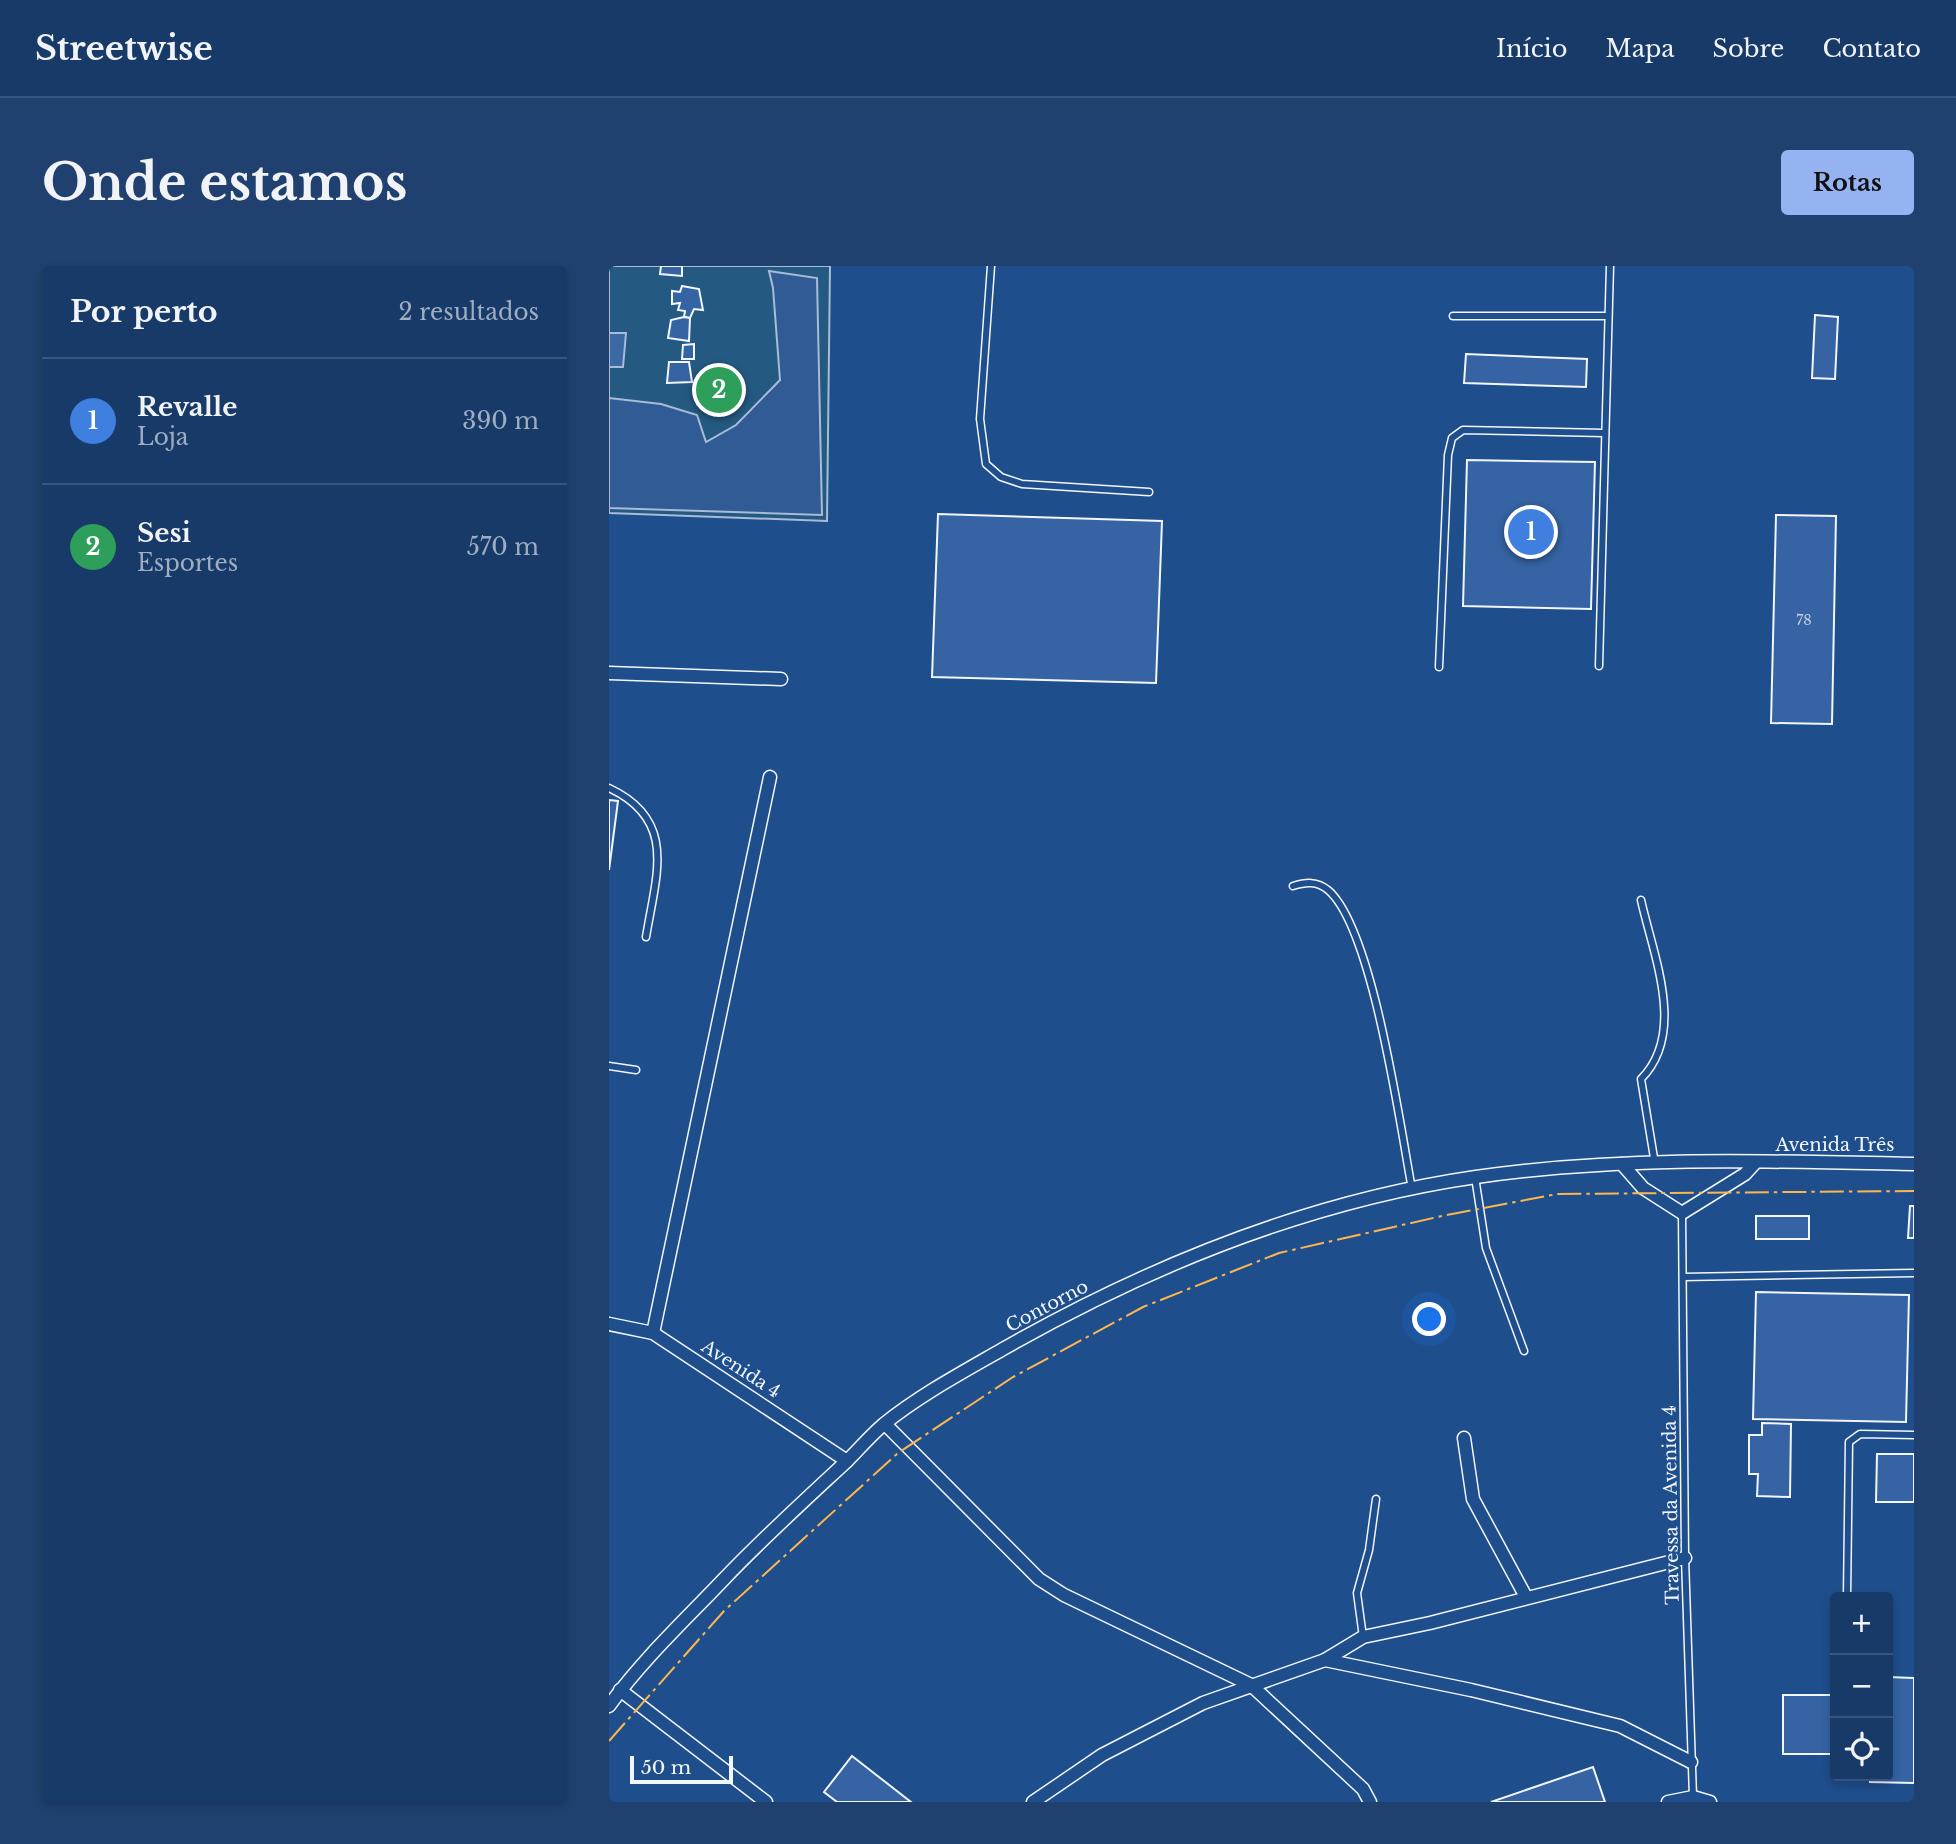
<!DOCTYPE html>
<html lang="pt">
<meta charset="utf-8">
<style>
body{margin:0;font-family:"Libre Baskerville",serif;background:#20416f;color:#f1f3f6}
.controls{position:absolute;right:21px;bottom:21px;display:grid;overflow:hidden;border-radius:7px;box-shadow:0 4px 10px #0003}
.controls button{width:63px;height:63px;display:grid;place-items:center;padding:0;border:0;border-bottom:2px solid #36547d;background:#173a69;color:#f1f3f6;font:35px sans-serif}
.scale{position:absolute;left:21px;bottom:18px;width:103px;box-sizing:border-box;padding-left:7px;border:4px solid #f2f6ff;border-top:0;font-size:19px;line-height:24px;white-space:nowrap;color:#f2f6ff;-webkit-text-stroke:5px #1f4e8c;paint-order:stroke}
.you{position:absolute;left:821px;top:1054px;width:24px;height:24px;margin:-18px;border:5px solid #fff;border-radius:50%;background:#1a73e8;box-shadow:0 0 0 10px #1a73e833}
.badge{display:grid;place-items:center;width:46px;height:46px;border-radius:50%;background:#95b2f1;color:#fff;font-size:23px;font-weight:700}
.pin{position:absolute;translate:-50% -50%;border:4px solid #fff;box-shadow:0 2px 7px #0006}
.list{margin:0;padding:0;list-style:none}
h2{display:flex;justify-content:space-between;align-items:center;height:91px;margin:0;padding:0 28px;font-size:30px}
h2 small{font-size:23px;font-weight:400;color:#9eadc0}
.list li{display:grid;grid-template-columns:46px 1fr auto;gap:21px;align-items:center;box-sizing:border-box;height:126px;padding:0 28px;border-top:2px solid #36547d}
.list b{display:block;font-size:26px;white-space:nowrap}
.list p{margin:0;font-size:23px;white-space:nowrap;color:#9eadc0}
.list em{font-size:23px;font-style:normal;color:#9eadc0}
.icon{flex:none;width:38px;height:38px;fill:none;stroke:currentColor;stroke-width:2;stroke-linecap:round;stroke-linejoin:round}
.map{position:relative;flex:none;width:1305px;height:1536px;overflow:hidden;border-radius:7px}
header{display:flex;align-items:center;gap:42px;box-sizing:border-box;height:98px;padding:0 35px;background:#173a69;border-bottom:2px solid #36547d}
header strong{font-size:33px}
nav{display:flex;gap:38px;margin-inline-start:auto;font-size:24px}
.intro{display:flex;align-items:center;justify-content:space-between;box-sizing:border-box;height:168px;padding:0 42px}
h1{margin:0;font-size:49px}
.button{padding:18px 32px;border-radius:7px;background:#95b2f1;color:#111;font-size:24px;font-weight:700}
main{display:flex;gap:42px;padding:0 42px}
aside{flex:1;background:#173a69;border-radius:7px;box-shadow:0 4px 10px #0003}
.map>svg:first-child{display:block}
.green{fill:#245a82;stroke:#a8bbd7;stroke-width:2}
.parking{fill:#305b95;stroke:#a8bbd7;stroke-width:2}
.water{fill:#3b69a3;stroke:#a8bbd7;stroke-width:2}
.building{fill:#3563a3;stroke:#f2f6ff;stroke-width:2}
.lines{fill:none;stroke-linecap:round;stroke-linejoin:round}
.service-casing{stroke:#f2f6ff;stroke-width:9}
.minor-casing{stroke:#f2f6ff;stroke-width:15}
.service{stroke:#1f4e8c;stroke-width:6}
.minor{stroke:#1f4e8c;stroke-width:12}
.power{stroke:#ffb74d;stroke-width:2;stroke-dasharray:24 5 3.5 5;stroke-linecap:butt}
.labels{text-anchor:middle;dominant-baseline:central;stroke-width:5;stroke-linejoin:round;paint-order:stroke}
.number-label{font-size:14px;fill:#c3d1e8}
.street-label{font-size:18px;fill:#f2f6ff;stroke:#1f4e8c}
</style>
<header>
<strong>Streetwise</strong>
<nav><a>Início</a><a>Mapa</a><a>Sobre</a><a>Contato</a></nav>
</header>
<div class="intro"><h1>Onde estamos</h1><a class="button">Rotas</a></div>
<main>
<aside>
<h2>Por perto<small>2 resultados</small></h2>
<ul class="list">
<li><span class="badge" style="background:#3f7fe0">1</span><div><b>Revalle</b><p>Loja</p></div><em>390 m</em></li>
<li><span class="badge" style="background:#2e9e5b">2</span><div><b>Sesi</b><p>Esportes</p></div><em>570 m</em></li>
</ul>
</aside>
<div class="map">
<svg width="1305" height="1536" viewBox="0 0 1305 1536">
<rect width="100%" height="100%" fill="#1f4e8c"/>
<polygon class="green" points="0,0 221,0 218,255 0,247"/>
<polygon class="parking" points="160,5 208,12 213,249 0,242 0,132 52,138 88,149 97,176 127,159 171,114 164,22"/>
<polygon class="water" points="0,67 17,67 14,101 0,101"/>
<g class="building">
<polygon points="52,0 73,0 73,10 51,8"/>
<polygon points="73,20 90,23 94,44 85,43 81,52 75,51 76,45 69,44 71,37 63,38 63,25 71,26"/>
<polygon points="1206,49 1229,51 1226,113 1203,112"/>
<polygon points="75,51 81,52 80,75 59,72 62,54"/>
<polygon points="85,78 85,93 73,93 74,79"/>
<polygon points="857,88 978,93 977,121 855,117"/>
<polygon points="60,96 80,96 83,116 58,117"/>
<polygon points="858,194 986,196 982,343 854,340"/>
<polygon points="329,248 553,255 547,417 323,411"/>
<polygon points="1167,249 1227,250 1223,458 1162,457"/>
<polygon points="0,534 9,535 0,604"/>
<polygon points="1301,940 1305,940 1305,972 1299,972"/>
<rect x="1147" y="950" width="53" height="23"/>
<polygon points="1147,1026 1300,1029 1297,1156 1144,1153"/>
<polygon points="1153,1157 1182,1158 1181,1231 1148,1230 1149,1208 1140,1208 1140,1169 1153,1169"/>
<polygon points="1268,1188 1305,1188 1305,1236 1267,1236"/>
<polygon points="1279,1411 1305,1412 1305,1517 1261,1516 1261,1510 1279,1510"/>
<rect x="1174" y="1429" width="49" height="59"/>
<polygon points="243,1490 302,1536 228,1536 215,1526"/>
<polygon points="984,1501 996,1536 882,1536"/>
</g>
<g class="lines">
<g class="service-casing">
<g id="service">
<polyline points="382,0 371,153 377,198 392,211 413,218 540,226"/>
<polyline points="844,50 998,50"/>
<polyline points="990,400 1001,0"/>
<polyline points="830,401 839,189 843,172 854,164 995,167"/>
<path d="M0,522C69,554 47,609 37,671"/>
<path d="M684,620C697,616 708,615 719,624C764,662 791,860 803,923"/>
<path d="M1032,634C1044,689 1078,767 1032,813L1046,898"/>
<polyline points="0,800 27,804"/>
<polyline points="866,911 877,982 915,1085"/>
<polyline points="1073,947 1076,1292 1084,1531"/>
<polyline points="1074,1011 1305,1007"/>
<polyline points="1238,1331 1240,1176 1251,1168 1305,1169"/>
<polyline points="754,1371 748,1327 760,1284 767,1233"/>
</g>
</g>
<g class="minor-casing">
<g id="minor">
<polyline points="0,407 172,413"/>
<polyline points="1013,898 1034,922 1073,947 1136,908 1147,896"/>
<polyline points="0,1058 44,1067 238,1195"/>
<polyline points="44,1067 161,511"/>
<polyline points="276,1158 430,1313 455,1329 642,1419 754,1523 761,1536"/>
<polyline points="855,1172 864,1233 917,1331"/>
<polyline points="716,1394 862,1424 1011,1460 1082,1496"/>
<polyline points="11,1424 157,1536"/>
<path d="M0,1440C33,1394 76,1354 115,1313C154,1272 196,1234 238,1195C250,1183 262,1169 275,1158C311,1129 354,1106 394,1083C540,1000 701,935 867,911C1012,890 1159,895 1305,898"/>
<polyline points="424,1536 493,1489 594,1437 716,1394 754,1371 821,1357 1076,1292"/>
<polyline points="1059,1536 1084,1531 1101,1536"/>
</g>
</g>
<use href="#service" class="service"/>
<use href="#minor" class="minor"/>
<polyline class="power" points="0,1475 115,1345 289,1187 404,1111 534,1041 670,987 833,950 948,928 1305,925"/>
</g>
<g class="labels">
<g class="number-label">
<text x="1195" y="354">78</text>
</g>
<g class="street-label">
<text x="1226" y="879">Avenida Três</text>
<text transform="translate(438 1040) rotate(-28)">Contorno</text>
<text transform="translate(132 1103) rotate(33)">Avenida 4</text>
<text transform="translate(1062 1239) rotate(-91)">Travessa da Avenida 4</text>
</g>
</g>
</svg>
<div class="controls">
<button>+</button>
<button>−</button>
<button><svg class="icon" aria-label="locate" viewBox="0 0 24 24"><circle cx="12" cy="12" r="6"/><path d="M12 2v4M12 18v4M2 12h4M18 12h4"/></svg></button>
</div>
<div class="scale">50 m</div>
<div class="you"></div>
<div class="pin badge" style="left:922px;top:266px;background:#3f7fe0">1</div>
<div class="pin badge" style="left:110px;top:124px;background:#2e9e5b">2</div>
</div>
</main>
